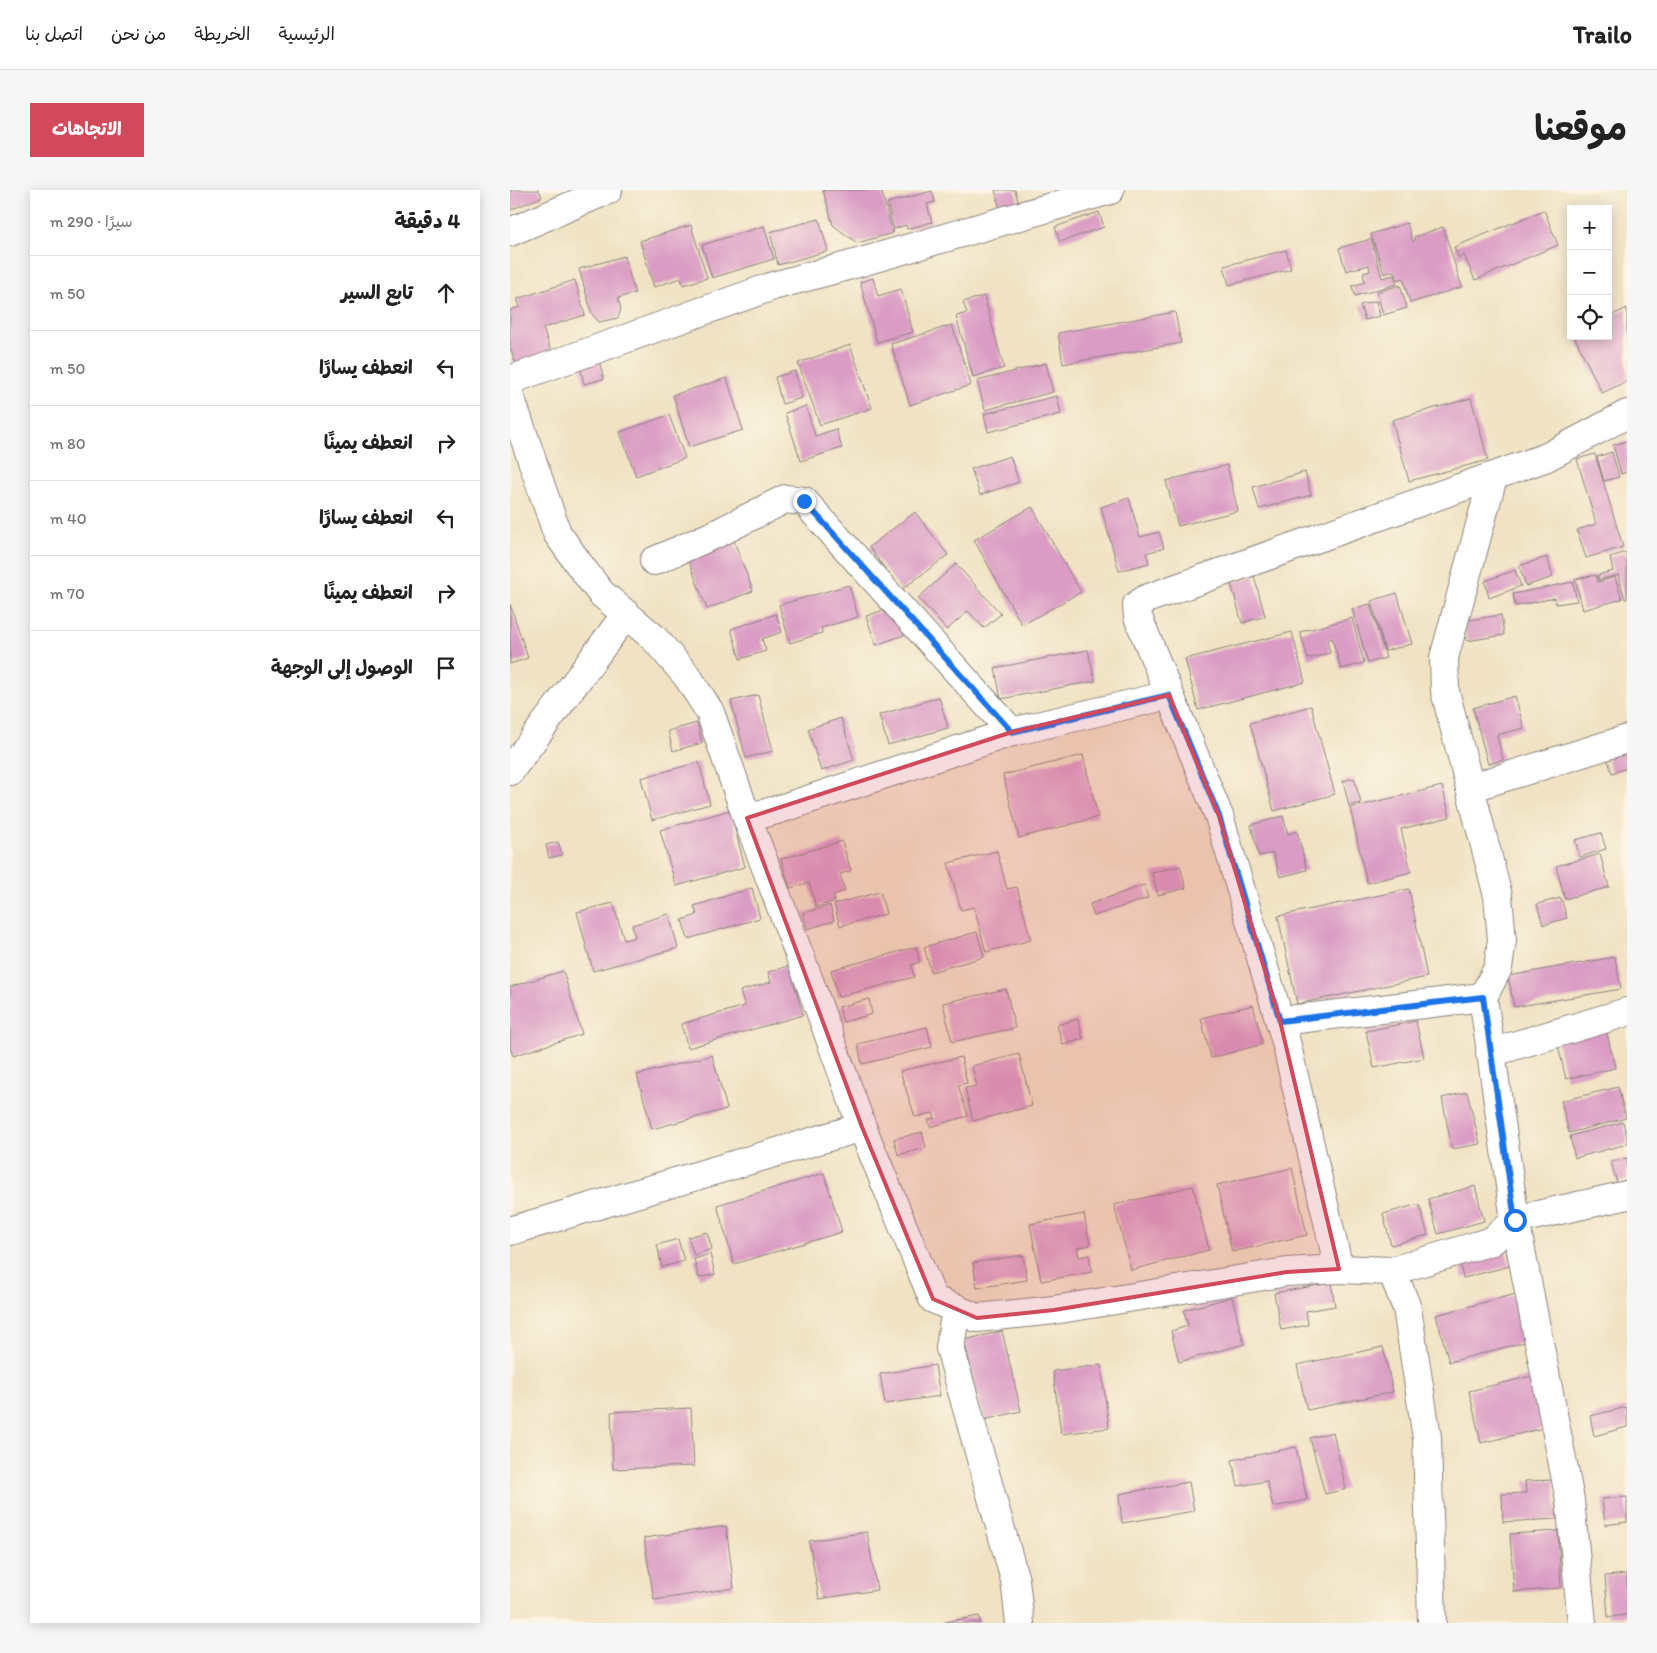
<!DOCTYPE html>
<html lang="ar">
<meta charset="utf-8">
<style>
body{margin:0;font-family:Itim,"Playpen Sans Arabic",sans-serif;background:#f6f6f6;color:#222;direction:rtl}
.controls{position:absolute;right:15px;top:15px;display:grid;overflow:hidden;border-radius:0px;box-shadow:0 2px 12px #0003}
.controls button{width:45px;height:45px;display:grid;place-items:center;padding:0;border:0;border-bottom:1px solid #e0e0e0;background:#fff;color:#222;font:25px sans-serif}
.stop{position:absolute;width:15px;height:15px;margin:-11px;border:4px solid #1a73e8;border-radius:50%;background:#fff}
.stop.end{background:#1a73e8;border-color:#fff;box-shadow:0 1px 5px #0008}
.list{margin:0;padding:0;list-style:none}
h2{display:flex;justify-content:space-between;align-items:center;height:65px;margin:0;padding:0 20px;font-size:21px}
h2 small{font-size:16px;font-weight:400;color:#767676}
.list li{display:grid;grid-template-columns:32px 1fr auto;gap:15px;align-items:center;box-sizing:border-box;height:75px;padding:0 20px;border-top:1px solid #e0e0e0}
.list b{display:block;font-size:19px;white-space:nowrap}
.list em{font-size:16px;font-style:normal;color:#767676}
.icon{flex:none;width:28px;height:28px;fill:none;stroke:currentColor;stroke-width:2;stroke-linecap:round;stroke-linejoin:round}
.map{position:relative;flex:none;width:1117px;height:1433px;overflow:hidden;direction:ltr;border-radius:0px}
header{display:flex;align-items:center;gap:30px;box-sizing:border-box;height:70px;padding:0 25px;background:#fff;border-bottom:1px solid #e0e0e0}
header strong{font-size:24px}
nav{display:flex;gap:28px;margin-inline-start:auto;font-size:18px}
.intro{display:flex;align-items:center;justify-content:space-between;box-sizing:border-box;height:120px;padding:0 30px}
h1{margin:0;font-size:35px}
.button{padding:12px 22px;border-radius:0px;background:#d1495b;color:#fff;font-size:18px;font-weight:700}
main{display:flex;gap:30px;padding:0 30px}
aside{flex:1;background:#fff;border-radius:0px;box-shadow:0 2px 12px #0003}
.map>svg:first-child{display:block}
.building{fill:#da9bc4}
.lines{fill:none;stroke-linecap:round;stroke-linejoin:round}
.minor-casing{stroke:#89827e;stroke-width:30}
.minor{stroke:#fff;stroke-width:28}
.route{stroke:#1a73e8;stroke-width:6}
.marked{fill:#d1495b;fill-opacity:0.2;stroke:#d1495b;stroke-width:4;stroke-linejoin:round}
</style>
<header>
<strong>Trailo</strong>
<nav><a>الرئيسية</a><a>الخريطة</a><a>من نحن</a><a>اتصل بنا</a></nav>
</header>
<div class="intro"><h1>موقعنا</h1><a class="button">الاتجاهات</a></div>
<main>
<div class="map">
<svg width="1117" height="1433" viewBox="0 0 1117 1433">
<rect width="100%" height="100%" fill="#fcf5e5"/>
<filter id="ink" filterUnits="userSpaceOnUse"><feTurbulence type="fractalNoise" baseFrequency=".02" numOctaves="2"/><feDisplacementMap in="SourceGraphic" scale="10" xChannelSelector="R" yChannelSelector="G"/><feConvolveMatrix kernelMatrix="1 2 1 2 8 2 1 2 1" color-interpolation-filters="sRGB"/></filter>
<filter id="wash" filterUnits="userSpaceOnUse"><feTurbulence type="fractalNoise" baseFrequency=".0096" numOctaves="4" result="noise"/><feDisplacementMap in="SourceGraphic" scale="20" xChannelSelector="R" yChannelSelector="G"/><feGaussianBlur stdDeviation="1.12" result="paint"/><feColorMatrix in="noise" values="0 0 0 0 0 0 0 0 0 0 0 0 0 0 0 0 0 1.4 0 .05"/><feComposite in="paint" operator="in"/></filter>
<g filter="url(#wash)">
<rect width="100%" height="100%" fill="#f0e2c2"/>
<g id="blocks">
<g class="building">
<polygon points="0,0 29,0 32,7 0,20"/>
<polygon points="313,0 371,0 383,43 347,53 323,35"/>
<polygon points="485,0 505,0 509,15 490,20"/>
<polygon points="422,1 425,12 417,14 422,32 397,39 396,35 384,39 377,13"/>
<polygon points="1034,20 1048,55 965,90 954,65 949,68 944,57"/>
<polygon points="589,22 594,37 550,52 545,37"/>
<polygon points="309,29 318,61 268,75 260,42"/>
<polygon points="897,33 903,52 905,51 904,47 933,37 952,97 900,113 893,88 887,90 884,81 874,84 861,44"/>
<polygon points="181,35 197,88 173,95 171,88 144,97 130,51"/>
<polygon points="254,36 264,69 202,88 192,55"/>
<polygon points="861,49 872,88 884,85 887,94 845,106 842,96 855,92 853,83 860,81 859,75 836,81 829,58"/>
<polygon points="776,60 781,79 719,95 714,76"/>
<polygon points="114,66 125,103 108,108 111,119 108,128 89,132 82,124 69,79"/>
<polygon points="363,88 368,106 391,99 403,142 367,152 350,92"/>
<polygon points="65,90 75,125 33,138 42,164 6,175 0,157 0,120 10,117 7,109"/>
<polygon points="890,95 897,118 873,125 867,102"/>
<polygon points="474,106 494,178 463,187 446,126 457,123 453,112"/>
<polygon points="866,111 870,126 855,130 850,115"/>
<polygon points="1117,118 1117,191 1092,203 1064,146 1098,146 1098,127"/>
<polygon points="665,122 671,153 553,174 548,143"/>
<polygon points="442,135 461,195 400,215 381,154"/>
<polygon points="340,155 362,218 310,235 288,173"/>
<polygon points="89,171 94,189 74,194 70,176"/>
<polygon points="536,173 543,202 475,220 467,191"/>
<polygon points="285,181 292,208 272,214 265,187"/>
<polygon points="217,188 233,240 179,257 163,205"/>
<polygon points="547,206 551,224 478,242 474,224"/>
<polygon points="961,208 978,270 899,291 882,230"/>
<polygon points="296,216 305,246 326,239 332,258 291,271 275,223"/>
<polygon points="159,225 175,268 126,286 110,242"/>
<polygon points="1117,251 1117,282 1111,284 1103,255"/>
<polygon points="1102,262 1109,287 1094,291 1087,267"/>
<polygon points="1085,264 1113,357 1076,368 1067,340 1086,334 1067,269"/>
<polygon points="500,266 509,292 470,305 461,279"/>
<polygon points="717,275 728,321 668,336 656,291"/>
<polygon points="795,282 801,305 749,319 743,297"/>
<polygon points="619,308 630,347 649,342 654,358 636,363 639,373 609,381 591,317"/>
<polygon points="522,317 571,402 512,435 464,350"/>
<polygon points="405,322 438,365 391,400 359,357"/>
<polygon points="222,346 243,401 197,419 176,364"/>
<polygon points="1117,362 1117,409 1115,409 1108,385 1089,390 1088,385 1103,381 1100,367"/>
<polygon points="1037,367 1043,387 1016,396 1009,376"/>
<polygon points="446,374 491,424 474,438 458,421 437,440 408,408"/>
<polygon points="1005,380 1011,396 979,408 975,391"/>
<polygon points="1086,385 1088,392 1105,387 1112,409 1073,420 1065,389"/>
<polygon points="744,386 755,426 732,433 721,393"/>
<polygon points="1063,392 1067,411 1046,414 1045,408 1005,416 1003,404"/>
<polygon points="339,395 348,427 311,438 312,443 280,453 269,415"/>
<polygon points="887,403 902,454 875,461 861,411"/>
<polygon points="0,414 18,468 0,474"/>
<polygon points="860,414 876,468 858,473 842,419"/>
<polygon points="377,419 397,444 366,455 356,426"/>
<polygon points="266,424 272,442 252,449 256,461 230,469 221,439"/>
<polygon points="991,425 994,445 957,451 953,431"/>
<polygon points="842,428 854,473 831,479 822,448 817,450 820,463 798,469 790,442"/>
<polygon points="782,442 795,492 688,520 675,469"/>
<polygon points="578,460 585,491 491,509 485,478"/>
<polygon points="248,505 263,561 236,568 221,511"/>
<polygon points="1005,506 1014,538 987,545 993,570 978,574 963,518"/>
<polygon points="429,507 438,538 378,555 369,525"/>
<polygon points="801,516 825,604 764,621 740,533"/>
<polygon points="331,528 344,570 311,581 298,539"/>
<polygon points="187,533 192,553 163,561 158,541"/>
<polygon points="1117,561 1117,578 1102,583 1096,564"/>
<polygon points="573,565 588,627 509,648 493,585"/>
<polygon points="189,572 200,614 142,630 131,588"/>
<polygon points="844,588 851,613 839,616 833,591"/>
<polygon points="932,596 940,627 891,639 901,682 857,693 840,618"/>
<polygon points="220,620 235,677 166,696 150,640"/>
<polygon points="773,626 778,644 787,641 797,680 770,687 763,663 749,666 741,635"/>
<polygon points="1091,643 1096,659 1070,667 1065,650"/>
<polygon points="332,651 341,681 330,684 335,701 323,705 325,711 306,717 299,693 280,698 271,669"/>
<polygon points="48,652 52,665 39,668 36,655"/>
<polygon points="487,661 497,699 507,697 521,750 476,762 464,717 451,720 438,673"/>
<polygon points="1090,664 1099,697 1055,709 1046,676"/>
<polygon points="670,676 676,698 648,705 642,683"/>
<polygon points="634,695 638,708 584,726 580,714"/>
<polygon points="242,698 250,728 178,749 172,730 187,725 184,716"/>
<polygon points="899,699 917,787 787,814 768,726"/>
<polygon points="370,702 376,724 330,736 324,714"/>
<polygon points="1051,708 1057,728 1033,735 1027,714"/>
<polygon points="103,713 114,750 125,747 122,735 159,724 168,758 83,781 67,722"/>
<polygon points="320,715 324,731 297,739 293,723"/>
<polygon points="467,742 474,767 421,782 414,757"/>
<polygon points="406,757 410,772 401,775 404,787 328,807 321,780"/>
<polygon points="1105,767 1111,799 1004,817 998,786"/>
<polygon points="279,776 293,825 178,858 171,834 235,816 230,801 261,792 258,782"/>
<polygon points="53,781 72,844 3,866 0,857 0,797"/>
<polygon points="496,799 505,838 442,852 433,813"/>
<polygon points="359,809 362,824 333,832 329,817"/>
<polygon points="743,815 753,854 701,868 691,828"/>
<polygon points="568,829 573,849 553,855 547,835"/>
<polygon points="906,831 914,868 864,878 856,841"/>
<polygon points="1095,835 1105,878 1056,889 1046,847"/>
<polygon points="417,837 422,857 352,874 348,854"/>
<polygon points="509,864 522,916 463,931 455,898 467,896 462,876"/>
<polygon points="202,865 217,919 142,939 127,885"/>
<polygon points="451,867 457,893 448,895 458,926 420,937 418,930 425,928 423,923 405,927 390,881"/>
<polygon points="1108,897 1116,928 1059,943 1051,911"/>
<polygon points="957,902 970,954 942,959 932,908"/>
<polygon points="1113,932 1117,946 1117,954 1065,968 1060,946"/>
<polygon points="412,942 416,958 388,965 384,949"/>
<polygon points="1117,968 1117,990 1107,993 1101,972"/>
<polygon points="782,978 797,1045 722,1062 707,995"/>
<polygon points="314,983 332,1042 224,1074 207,1015"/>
<polygon points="683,996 699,1060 621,1080 604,1015"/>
<polygon points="965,996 974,1031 928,1044 918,1009"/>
<polygon points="909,1014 918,1045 881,1055 873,1024"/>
<polygon points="574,1024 580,1055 567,1058 569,1067 579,1065 582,1082 531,1091 520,1034"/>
<polygon points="197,1042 202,1059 184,1065 178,1047"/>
<polygon points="168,1049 174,1071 152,1077 147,1055"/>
<polygon points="995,1058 1000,1076 953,1088 949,1069"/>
<polygon points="200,1064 205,1084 189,1088 184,1069"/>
<polygon points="513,1065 517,1090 467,1098 463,1073"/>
<polygon points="821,1093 825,1116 796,1121 798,1135 771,1140 764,1103"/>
<polygon points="1006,1104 1019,1151 939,1172 926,1125"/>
<polygon points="722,1107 734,1154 669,1172 661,1141 678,1136 674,1120"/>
<polygon points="492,1141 511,1221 474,1230 454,1150"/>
<polygon points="873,1157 883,1202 797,1220 787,1175"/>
<polygon points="425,1175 430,1206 375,1214 370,1184"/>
<polygon points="591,1175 599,1238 551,1244 543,1181"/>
<polygon points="1022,1186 1034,1238 971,1253 959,1201"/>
<polygon points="1117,1217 1117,1237 1084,1246 1080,1226"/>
<polygon points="181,1218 184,1276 103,1279 101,1222"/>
<polygon points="823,1242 836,1299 815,1304 800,1248"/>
<polygon points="786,1257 797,1310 763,1317 757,1291 728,1296 722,1270"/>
<polygon points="1044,1290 1047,1329 993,1332 992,1304 1016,1303 1015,1291"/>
<polygon points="679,1292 684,1321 612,1333 609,1304"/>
<polygon points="1117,1307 1117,1332 1095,1335 1092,1309"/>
<polygon points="216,1336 224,1398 144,1410 134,1348"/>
<polygon points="1048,1341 1051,1398 1004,1402 1000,1344"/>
<polygon points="357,1342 367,1400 309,1409 299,1351"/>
<polygon points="1117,1384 1117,1425 1098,1427 1095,1386"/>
<polygon points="469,1426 470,1433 435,1433 435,1432"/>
</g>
</g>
</g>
<g filter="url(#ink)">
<use href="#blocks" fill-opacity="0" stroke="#89827e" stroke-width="1"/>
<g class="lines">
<g class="minor-casing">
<g id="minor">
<polyline points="0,42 98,0"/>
<polyline points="0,190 263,96 341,75 600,0"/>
<polyline points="0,206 47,343 71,377 91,403 144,448 177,486 200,522 237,628 297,785 352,937 423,1109 467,1128 544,1120 777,1082 829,1079 882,1081 897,1118 917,1248 922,1433"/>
<polyline points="983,287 934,468 935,501 988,706 992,750 988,778 973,807 1005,1030 1060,1310 1072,1433"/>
<polyline points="144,371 208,343 275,309 294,311 502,542"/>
<polyline points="0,581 116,424"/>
<polyline points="960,598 1117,549"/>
<polyline points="237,628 270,619 502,542 659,505"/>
<polyline points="770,831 973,807"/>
<polyline points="980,863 1117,822"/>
<polyline points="0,1041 352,937"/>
<polyline points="829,1079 776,852 709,626 628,427 627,415 636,409 1037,267 1117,224"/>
<polyline points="882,1081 982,1051 1005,1030 1117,1005"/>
<polyline points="446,1118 440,1158 505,1390 510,1433"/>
</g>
</g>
<use href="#minor" class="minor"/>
</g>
</g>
<g class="lines" filter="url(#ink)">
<polyline class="route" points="294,311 502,542 659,505 709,626 770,831 973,807 1005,1030"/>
</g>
<path class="marked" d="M659,505L709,626L770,831L829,1079L777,1082L544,1120L467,1128L423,1109L352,937L237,628L502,542Z"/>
</svg>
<div class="controls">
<button>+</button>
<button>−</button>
<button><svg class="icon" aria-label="locate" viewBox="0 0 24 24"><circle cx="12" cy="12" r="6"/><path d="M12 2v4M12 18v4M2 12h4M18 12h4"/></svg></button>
</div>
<div class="stop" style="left:1005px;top:1030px"></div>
<div class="stop end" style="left:294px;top:311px"></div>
</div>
<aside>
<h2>4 دقيقة<small>سيرًا · 290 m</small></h2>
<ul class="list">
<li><svg class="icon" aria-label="ahead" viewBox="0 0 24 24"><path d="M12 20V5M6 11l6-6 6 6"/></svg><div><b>تابع السير</b></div><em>50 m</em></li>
<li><svg class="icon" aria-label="left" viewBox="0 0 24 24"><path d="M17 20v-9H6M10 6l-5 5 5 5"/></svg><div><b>انعطف يسارًا</b></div><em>50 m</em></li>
<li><svg class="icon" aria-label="right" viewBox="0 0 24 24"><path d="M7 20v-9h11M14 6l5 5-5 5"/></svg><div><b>انعطف يمينًا</b></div><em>80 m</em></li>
<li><svg class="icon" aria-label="left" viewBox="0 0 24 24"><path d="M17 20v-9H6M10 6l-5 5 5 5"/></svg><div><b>انعطف يسارًا</b></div><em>40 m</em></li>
<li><svg class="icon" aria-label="right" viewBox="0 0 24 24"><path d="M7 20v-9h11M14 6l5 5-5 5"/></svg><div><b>انعطف يمينًا</b></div><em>70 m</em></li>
<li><svg class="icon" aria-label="arrive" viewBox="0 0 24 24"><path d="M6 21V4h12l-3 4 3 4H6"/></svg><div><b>الوصول إلى الوجهة</b></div></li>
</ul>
</aside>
</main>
